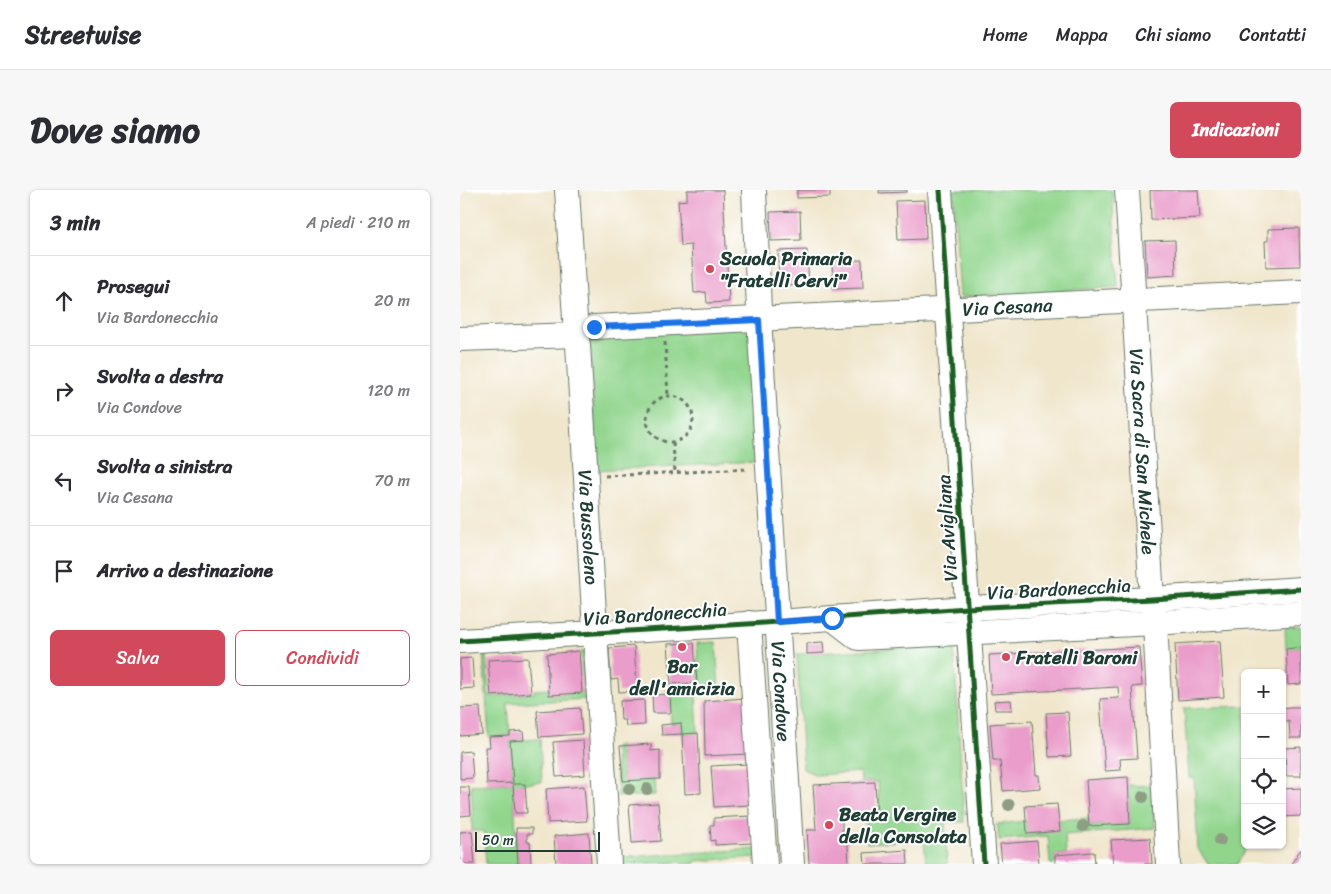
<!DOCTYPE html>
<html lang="it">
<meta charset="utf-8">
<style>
body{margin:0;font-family:Sriracha,sans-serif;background:#f7f7f7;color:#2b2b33}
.controls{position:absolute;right:15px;bottom:15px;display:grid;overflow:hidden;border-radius:8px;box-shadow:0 1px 4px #0004}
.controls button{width:45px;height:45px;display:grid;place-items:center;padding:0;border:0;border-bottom:1px solid #e1e1e2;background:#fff;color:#2b2b33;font:25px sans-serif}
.scale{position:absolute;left:15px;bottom:12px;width:125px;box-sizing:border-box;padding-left:5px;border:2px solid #1f3d34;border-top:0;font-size:14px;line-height:18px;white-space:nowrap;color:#1f3d34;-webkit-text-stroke:4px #fff;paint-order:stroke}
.stop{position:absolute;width:15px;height:15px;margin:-11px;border:4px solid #1a73e8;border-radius:50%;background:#fff}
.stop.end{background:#1a73e8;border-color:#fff;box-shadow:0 1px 5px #0008}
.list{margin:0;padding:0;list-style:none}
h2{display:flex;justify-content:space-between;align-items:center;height:65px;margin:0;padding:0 20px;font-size:21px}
h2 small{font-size:16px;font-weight:400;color:#7c7c81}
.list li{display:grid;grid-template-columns:32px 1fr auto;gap:15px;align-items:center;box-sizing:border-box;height:90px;padding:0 20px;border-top:1px solid #e1e1e2}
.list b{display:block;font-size:19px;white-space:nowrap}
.list p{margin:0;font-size:16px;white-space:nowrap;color:#7c7c81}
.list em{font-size:16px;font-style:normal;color:#7c7c81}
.actions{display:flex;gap:10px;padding:15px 20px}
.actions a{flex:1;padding:11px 0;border:1px solid #d1495b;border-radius:8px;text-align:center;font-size:18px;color:#d1495b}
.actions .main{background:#d1495b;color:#fff}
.icon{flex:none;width:28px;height:28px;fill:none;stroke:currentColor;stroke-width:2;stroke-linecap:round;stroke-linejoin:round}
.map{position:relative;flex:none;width:841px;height:674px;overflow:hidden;border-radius:8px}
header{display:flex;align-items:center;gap:30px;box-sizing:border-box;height:70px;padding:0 25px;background:#fff;border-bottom:1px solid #e1e1e2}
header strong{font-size:24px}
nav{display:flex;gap:28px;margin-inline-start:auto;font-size:18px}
.intro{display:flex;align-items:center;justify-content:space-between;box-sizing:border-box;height:120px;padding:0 30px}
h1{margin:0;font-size:35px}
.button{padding:12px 22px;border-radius:8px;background:#d1495b;color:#fff;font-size:18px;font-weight:700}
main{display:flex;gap:30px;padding:0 30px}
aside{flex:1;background:#fff;border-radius:8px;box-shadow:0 1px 4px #0004}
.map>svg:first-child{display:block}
.green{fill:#91d58d;stroke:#588960}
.building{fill:#ea9dcb}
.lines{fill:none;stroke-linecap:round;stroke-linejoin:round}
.minor-casing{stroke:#687869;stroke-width:26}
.path{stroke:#687869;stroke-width:3;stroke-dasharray:4 4;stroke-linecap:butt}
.minor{stroke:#fff;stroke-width:24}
.cycleway-casing{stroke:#fff;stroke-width:8}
.cycleway{stroke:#1b5e20;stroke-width:5}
.tree{fill:#8d9e84}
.route{stroke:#1a73e8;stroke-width:6}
.poi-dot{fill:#d1495b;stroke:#fff;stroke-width:2}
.labels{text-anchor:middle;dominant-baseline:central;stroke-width:4;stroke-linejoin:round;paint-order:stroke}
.poi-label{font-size:19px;font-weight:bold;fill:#1f3d34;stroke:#fff;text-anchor:start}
.street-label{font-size:19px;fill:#1f3d34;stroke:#fff}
</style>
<header>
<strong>Streetwise</strong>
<nav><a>Home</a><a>Mappa</a><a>Chi siamo</a><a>Contatti</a></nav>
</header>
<div class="intro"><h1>Dove siamo</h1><a class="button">Indicazioni</a></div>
<main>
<aside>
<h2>3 min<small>A piedi · 210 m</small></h2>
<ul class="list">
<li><svg class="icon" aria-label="ahead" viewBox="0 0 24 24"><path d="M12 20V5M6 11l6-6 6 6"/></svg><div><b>Prosegui</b><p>Via Bardonecchia</p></div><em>20 m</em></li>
<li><svg class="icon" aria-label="right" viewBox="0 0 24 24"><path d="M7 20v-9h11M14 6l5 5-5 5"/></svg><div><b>Svolta a destra</b><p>Via Condove</p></div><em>120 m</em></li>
<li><svg class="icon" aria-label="left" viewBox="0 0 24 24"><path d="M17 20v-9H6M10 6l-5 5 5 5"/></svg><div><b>Svolta a sinistra</b><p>Via Cesana</p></div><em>70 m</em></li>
<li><svg class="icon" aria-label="arrive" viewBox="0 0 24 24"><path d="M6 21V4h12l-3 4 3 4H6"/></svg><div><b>Arrivo a destinazione</b></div></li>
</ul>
<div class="actions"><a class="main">Salva</a><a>Condividi</a></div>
</aside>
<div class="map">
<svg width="841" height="674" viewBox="0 0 841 674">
<rect width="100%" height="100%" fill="#fff"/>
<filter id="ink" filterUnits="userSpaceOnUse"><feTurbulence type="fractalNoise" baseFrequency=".02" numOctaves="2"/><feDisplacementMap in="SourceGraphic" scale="10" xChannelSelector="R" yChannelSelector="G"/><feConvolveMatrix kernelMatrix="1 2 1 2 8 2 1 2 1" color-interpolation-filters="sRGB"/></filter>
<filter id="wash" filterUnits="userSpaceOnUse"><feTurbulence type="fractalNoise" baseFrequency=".0096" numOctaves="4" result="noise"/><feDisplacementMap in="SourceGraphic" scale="20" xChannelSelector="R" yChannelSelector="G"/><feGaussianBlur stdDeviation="1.12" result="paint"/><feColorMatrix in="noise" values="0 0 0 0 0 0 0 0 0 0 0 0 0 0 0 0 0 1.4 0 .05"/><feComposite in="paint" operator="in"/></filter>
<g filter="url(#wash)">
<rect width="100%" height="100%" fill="#f0e6cc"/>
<g class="green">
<polygon points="493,0 652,0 658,97 500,107"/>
<polygon points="291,126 299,272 137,280 129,134"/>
<polygon points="841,437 841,457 826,459 825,438"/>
<polygon points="256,452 259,501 236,503 238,543 222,544 221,533 211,534 210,504 207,504 206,493 210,493 211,496 239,495 237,453"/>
<polygon points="494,455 504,632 485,632 487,674 466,674 464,650 407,653 405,629 420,628 418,592 401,592 400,582 357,585 343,579 337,464"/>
<polygon points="121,461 125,461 129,509 48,513 50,546 29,547 23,464 26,464 29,506 74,503 74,500 89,499 90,505 124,502"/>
<polygon points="785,516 785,655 788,655 777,674 748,674 738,659 734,588 729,588 724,518"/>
<polygon points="80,549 82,592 53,595 58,674 26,674 24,641 12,641 12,627 13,626 11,595 53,593 50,551"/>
<polygon points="160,556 163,591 194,589 195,605 158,607 155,557"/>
<polygon points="668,595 692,596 695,638 605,645 606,664 595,665 595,674 590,674 588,646 539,650 537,634 566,631 568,644 599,641 599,630 628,628 629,636 670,634"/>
<polygon points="297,659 298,667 235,671 234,674 222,674 220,672 162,674 162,667"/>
</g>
<g id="blocks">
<g class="building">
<polygon points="227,0 263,0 269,112 247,113 246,102 234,103 231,55 221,56 218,11 227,10"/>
<polygon points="337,0 370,0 370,7 337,8"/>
<polygon points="419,0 447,0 447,2 419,3"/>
<polygon points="690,0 738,0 740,28 691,30"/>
<polygon points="465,10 466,49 438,50 436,11"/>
<polygon points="340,21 341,50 311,51 310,22"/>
<polygon points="839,38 840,76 806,77 805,51 808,51 808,39"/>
<polygon points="715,50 716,85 687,87 685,51"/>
<polygon points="347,60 349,95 319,96 318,61"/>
<polygon points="402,70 403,98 373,99 372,71"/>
<polygon points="760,451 764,507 718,510 715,454"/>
<polygon points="363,452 364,463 347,464 347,453"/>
<polygon points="234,453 237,493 211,494 208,454"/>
<polygon points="174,456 177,501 159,502 158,489 151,490 149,458"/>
<polygon points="679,457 682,496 672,497 677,568 660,569 661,580 645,581 640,509 659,508 658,497 531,504 529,465"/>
<polygon points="841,457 841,494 828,495 826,459"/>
<polygon points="119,461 122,503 89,505 87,464"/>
<polygon points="12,468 14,498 0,499 0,469"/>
<polygon points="68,468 71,503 31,506 28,470"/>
<polygon points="210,504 211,523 193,523 192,505"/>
<polygon points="286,508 290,564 245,566 244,511"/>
<polygon points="184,510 185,535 166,536 165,530 161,530 160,511"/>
<polygon points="551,510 552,520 535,520 534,511"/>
<polygon points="20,517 22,544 0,546 0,518"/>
<polygon points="829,517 841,517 841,548 830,548 829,531 822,532 822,518"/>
<polygon points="120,518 122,544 79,547 77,521"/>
<polygon points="608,522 611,566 589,567 586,523"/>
<polygon points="572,531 576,585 579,585 580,598 543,601 540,571 533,571 530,534"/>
<polygon points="221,533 222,544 202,545 201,535"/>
<polygon points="63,541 64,550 50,551 53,593 27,594 25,557 30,557 29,547 50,546 50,542"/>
<polygon points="238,543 241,603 225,604 222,544"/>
<polygon points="123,550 125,585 96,587 93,552"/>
<polygon points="191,554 191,561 200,560 200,589 163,591 160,556"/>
<polygon points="841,557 841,586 826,586 825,558"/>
<polygon points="11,561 13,588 0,589 0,562"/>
<polygon points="288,574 291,615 254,617 251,576"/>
<polygon points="668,587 670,634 629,636 626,590"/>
<polygon points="415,592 417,628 382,630 382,641 387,640 389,674 349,674 347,640 356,640 353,595"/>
<polygon points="53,594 65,594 67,623 55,623"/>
<polygon points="124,596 127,631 88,633 86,599"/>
<polygon points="0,597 9,597 11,625 0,626"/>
<polygon points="841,598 841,626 822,627 822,599"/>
<polygon points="198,613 201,651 172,653 169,615"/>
<polygon points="597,614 600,641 567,644 565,616"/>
<polygon points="290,626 292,653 255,655 255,650 251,651 250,635 254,635 254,628"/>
<polygon points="56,638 72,638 72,644 67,644 67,652 70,652 71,674 58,674"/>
<polygon points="12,641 15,674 0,674 0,642"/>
<polygon points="129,643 131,674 96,674 94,646"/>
<polygon points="690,648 692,674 653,674 651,650"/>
<polygon points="577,651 579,674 542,674 540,654"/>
<polygon points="841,659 841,674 831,674"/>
<polygon points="447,660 448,674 405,674 404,663"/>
<polygon points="634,662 635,674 595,674 595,665"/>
</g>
</g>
</g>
<g filter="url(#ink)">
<use href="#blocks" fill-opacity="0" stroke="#687869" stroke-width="1"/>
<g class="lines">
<g class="minor-casing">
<g id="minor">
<path id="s1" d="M107,0L116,145L118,155L149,674"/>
<path id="s2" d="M294,0L300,144L332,674"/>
<polyline points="480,0 524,674"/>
<path id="s3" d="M667,0L692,409L695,433L708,674"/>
<path id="s4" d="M134,137L841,102"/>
<polyline points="0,149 116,145"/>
<polyline points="372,428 398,448 695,433 841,423"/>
<polyline points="289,433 305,674"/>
<polyline points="0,451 304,433 507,418 692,409 841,399"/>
</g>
</g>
<g class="path">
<polyline points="205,152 208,206"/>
<circle cx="210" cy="229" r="23"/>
<polyline points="213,253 215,282"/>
<polyline points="145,286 288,279"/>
</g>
<use href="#minor" class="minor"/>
<g class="cycleway-casing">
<g id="cycleway">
<polyline points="480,0 524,674"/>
<polyline points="0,451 304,433 507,418 692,409 841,399"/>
</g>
</g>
<use href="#cycleway" class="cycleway"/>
</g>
<g class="tree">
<circle cx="169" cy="599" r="6"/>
<circle cx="187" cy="599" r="6"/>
<circle cx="683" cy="607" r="6"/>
<circle cx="549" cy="615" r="6"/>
<circle cx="623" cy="636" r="6"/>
<circle cx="760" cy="650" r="6"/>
</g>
</g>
<g class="lines" filter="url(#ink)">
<polyline class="route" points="134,137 299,130 317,432 372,428"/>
</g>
<g class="poi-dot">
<circle cx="250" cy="79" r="5"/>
<circle cx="222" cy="457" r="5"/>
<circle cx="546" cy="467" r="5"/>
<circle cx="369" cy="635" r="5"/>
</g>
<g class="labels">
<g class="poi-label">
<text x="260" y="68">Scuola Primaria<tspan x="260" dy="22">"Fratelli Cervi"</tspan></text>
<text x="556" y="467">Fratelli Baroni</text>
<text x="222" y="476" text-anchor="middle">Bar<tspan x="222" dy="22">dell'amicizia</tspan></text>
<text x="379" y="624">Beata Vergine<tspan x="379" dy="22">della Consolata</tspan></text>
</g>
<g class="street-label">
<text stroke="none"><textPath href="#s4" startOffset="414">Via Cesana</textPath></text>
<text stroke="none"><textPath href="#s3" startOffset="262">Via Sacra di San Michele</textPath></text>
<text stroke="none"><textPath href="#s1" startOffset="338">Via Bussoleno</textPath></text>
<text transform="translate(487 338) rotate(-94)">Via Avigliana</text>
<text transform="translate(599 399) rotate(-3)">Via Bardonecchia</text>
<text transform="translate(195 424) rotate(-4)">Via Bardonecchia</text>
<text stroke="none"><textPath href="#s2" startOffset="502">Via Condove</textPath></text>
</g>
</g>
</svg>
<div class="controls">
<button>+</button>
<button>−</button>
<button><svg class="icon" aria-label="locate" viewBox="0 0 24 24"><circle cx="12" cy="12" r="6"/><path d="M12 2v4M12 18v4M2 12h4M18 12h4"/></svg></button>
<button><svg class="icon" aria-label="layers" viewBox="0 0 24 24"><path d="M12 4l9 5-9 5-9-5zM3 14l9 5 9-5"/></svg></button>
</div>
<div class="scale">50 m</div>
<div class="stop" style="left:372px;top:428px"></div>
<div class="stop end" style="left:134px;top:137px"></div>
</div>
</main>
